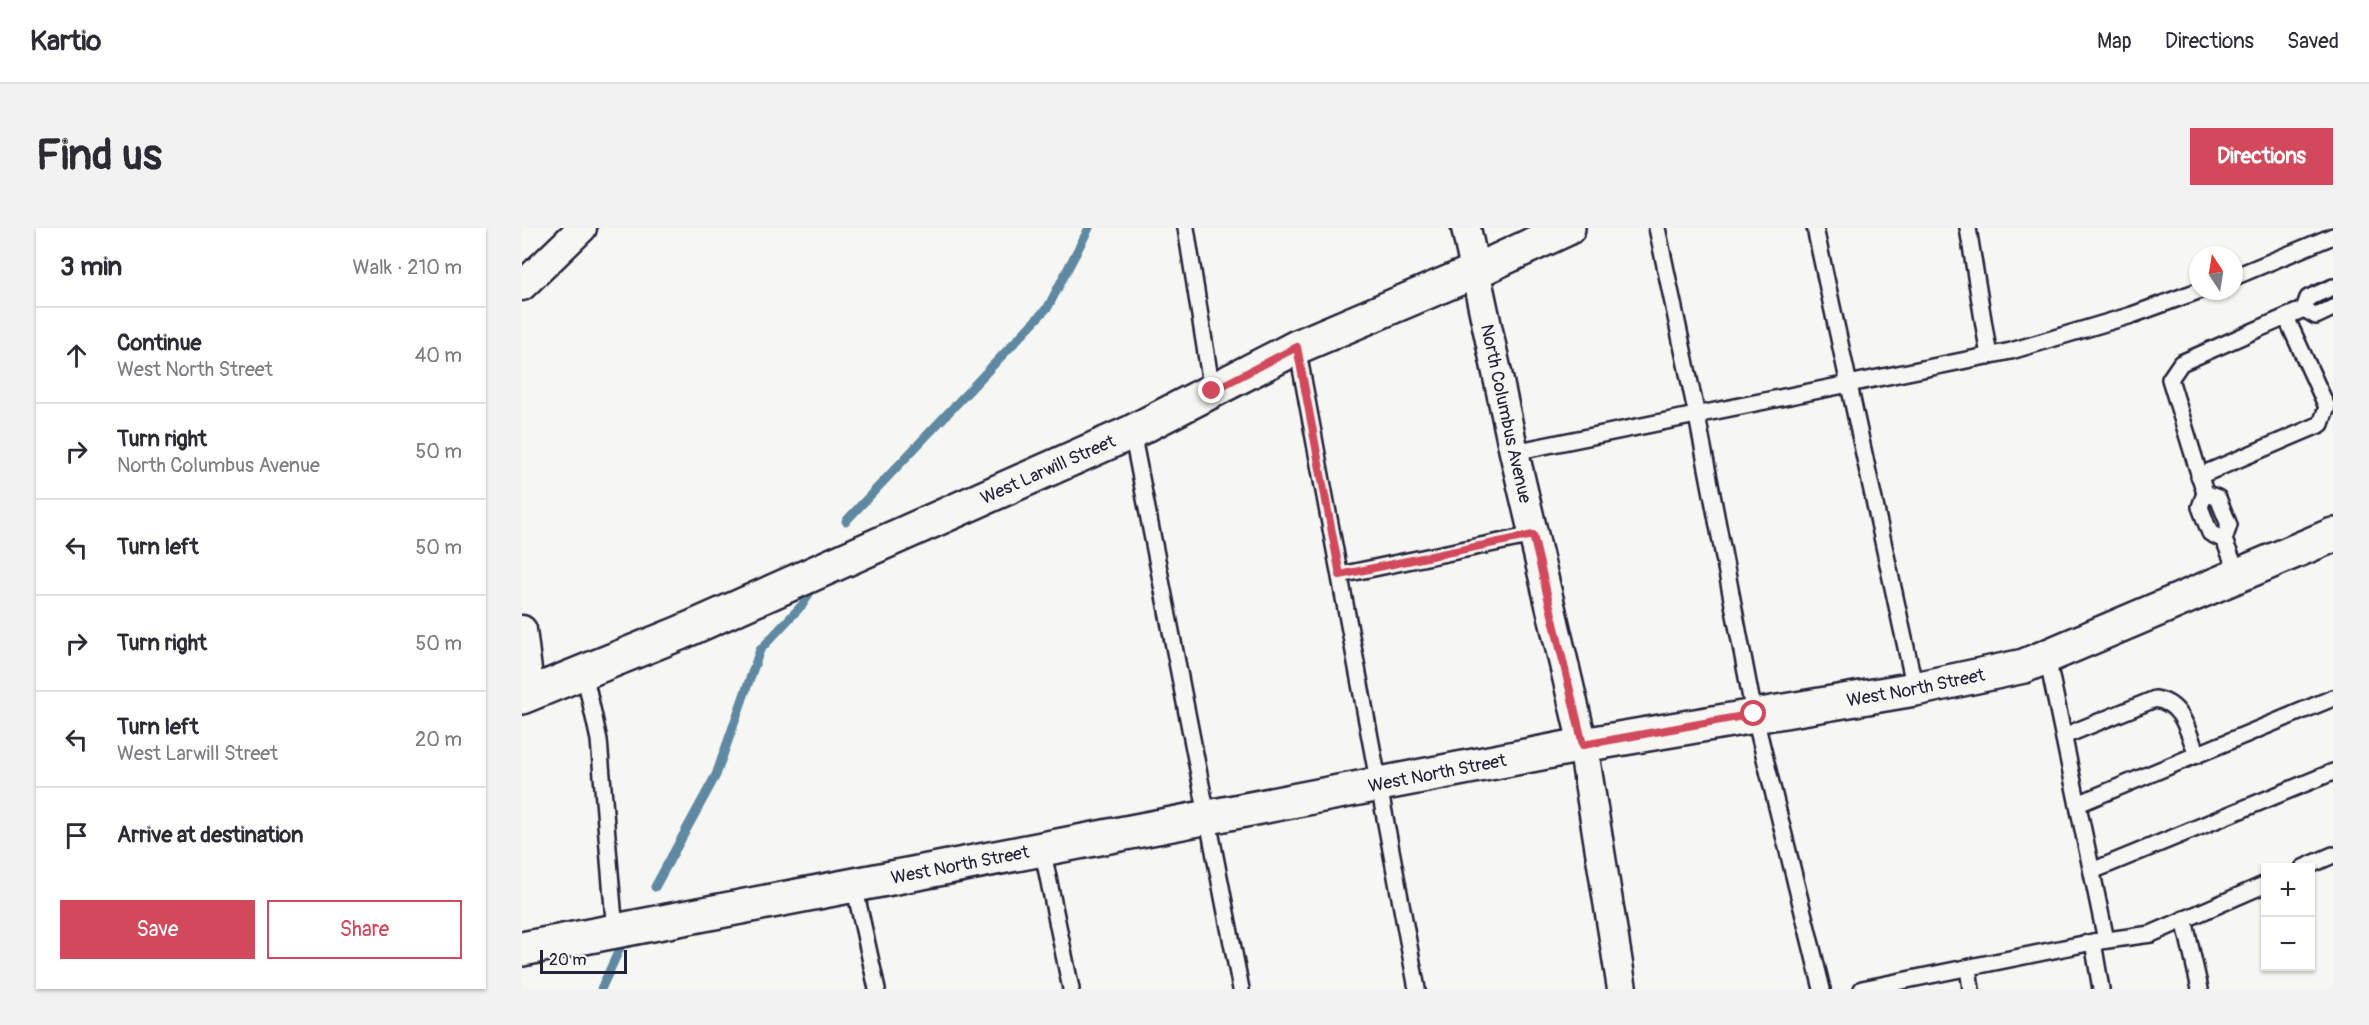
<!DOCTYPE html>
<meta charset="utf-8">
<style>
body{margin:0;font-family:Pangolin,sans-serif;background:#f2f2f3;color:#2b2b33}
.controls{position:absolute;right:18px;bottom:18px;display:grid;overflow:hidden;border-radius:0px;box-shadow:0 2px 4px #0004}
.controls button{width:54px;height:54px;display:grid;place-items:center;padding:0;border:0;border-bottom:2px solid #e1e1e2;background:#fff;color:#2b2b33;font:30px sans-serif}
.compass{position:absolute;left:1667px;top:18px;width:54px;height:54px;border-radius:50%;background:#fff;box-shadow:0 2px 4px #0004;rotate:348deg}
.scale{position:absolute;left:18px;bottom:15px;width:87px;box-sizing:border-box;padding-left:6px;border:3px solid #22223b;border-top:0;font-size:16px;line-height:21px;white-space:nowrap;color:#22223b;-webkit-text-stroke:4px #f6f6f2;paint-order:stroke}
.stop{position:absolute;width:18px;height:18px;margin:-14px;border:4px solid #d1495b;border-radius:50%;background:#fff}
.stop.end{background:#d1495b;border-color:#fff;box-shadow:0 2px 6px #0008}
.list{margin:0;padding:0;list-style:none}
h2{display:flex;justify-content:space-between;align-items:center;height:78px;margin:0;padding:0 24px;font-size:26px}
h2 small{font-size:20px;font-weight:400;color:#7c7c81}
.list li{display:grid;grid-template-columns:39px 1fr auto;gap:18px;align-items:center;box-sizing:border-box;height:96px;padding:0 24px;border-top:2px solid #e1e1e2}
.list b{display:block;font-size:22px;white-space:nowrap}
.list p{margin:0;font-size:20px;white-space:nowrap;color:#7c7c81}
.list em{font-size:20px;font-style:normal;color:#7c7c81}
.actions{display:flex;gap:12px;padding:18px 24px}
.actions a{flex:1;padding:14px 0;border:2px solid #d1495b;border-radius:0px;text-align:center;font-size:21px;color:#d1495b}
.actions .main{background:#d1495b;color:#fff}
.icon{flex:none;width:33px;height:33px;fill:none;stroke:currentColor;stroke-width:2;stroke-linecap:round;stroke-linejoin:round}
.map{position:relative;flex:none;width:1811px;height:761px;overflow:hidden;border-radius:0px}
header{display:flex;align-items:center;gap:36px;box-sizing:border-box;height:84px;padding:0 30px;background:#fff;border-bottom:2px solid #e1e1e2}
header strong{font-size:28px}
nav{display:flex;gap:33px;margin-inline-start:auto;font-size:21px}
.intro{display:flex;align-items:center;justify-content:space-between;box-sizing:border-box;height:144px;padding:0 36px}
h1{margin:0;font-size:42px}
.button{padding:15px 27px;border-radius:0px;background:#d1495b;color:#fff;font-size:21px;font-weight:700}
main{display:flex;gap:36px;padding:0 36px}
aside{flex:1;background:#fff;border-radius:0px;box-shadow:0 2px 4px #0004}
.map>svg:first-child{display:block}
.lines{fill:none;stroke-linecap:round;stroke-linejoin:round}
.stream{stroke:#5e89a2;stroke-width:9}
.lane-casing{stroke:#22223b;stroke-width:20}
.street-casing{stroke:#22223b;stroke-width:33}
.secondary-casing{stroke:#22223b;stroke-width:38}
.lane{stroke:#f6f6f2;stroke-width:15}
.street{stroke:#f6f6f2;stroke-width:28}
.secondary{stroke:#f6f6f2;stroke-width:33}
.route{stroke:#d1495b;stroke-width:8}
.labels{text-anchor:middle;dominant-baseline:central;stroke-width:5;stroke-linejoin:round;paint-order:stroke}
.street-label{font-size:18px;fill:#22223b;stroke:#f6f6f2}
</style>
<header>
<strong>Kartio</strong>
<nav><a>Map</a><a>Directions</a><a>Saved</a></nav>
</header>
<div class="intro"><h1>Find us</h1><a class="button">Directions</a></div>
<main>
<aside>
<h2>3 min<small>Walk · 210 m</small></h2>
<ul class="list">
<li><svg class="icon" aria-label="ahead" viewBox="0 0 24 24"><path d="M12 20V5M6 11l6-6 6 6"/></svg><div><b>Continue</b><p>West North Street</p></div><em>40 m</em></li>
<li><svg class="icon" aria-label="right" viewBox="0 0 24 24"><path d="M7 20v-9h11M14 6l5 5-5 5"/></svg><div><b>Turn right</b><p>North Columbus Avenue</p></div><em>50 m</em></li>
<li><svg class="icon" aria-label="left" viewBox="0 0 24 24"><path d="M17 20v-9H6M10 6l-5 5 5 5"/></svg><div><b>Turn left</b></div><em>50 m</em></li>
<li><svg class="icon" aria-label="right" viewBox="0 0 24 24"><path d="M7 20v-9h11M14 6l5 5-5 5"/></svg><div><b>Turn right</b></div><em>50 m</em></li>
<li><svg class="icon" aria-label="left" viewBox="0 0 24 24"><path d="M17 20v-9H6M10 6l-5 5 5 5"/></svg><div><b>Turn left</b><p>West Larwill Street</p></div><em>20 m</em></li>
<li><svg class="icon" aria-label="arrive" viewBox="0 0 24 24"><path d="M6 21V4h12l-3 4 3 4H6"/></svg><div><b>Arrive at destination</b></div></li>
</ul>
<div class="actions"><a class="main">Save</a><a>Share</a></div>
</aside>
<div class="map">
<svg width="1811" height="761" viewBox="0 0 1811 761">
<rect width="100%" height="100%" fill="#f6f6f2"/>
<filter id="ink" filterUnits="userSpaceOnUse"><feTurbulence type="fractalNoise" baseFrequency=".0167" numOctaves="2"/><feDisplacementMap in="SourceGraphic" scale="12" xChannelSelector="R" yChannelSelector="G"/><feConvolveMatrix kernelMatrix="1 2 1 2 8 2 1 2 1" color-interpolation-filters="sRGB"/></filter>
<g filter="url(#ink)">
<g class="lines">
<g class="stream">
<polyline points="324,293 526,79 567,0"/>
<polyline points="133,659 194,547 238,422 281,376 290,361"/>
<polyline points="79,761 98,720"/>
</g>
<g class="lane-casing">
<g id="lane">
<polyline points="664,0 690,163"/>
<polyline points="1135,0 1175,188 1232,486 1300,761"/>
<polyline points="1293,0 1393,461"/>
<polyline points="1446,0 1467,128"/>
<polyline points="1712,49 1811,8"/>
<polyline points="1811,59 1786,70 1782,81 1794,88 1811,80"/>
<polyline points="775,119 895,761"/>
<polyline points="610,204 719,761"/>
<polyline points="992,224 1489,123 1610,87 1676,63"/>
<polyline points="1677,248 1799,196 1805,179 1764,89"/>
<polyline points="1683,265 1648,151 1659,135 1782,81"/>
<polyline points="1702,312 1707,297 1696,270 1683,265 1678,279 1688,305 1702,312 1716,346"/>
<polyline points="818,347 1011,307"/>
<polyline points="1525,429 1584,712"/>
<polyline points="62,444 77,512 93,704"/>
<path d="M1542,508L1633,471C1661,475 1666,504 1675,527"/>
<polyline points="1556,576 1811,470"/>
<polyline points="520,620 549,761"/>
<polyline points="1781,640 1811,627"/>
<polyline points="1570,643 1811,544"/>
<polyline points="332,657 355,761"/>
<polyline points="1662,691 1678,761"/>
<polyline points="1571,714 1579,761"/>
<polyline points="1446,740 1449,761"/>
<polyline points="1340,761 1571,714 1629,706 1744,656"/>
</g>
</g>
<g class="street-casing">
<g id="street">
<path id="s1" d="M944,0L992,224L1061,517L1100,761"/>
<polyline points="0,58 60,0"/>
<polyline points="0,402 8,466"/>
</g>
</g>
<g class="secondary-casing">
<g id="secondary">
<path id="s2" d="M0,469L158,405L610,204L775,119L954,43L1046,0"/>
<path id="s3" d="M0,721L1061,517L1393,461L1502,438L1811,307"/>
</g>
</g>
<use href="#lane" class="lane"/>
<use href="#street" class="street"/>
<use href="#secondary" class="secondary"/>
</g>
</g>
<g class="lines" filter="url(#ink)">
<polyline class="route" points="690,163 775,119 818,347 1011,307 1061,517 1232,486"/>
</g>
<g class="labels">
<g class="street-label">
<text stroke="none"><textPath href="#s1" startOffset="190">North Columbus Avenue</textPath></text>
<text stroke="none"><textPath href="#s2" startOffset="573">West Larwill Street</textPath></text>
<text stroke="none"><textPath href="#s3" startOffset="1418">West North Street</textPath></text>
<text stroke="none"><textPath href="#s3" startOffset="932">West North Street</textPath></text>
<text stroke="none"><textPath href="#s3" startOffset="446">West North Street</textPath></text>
</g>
</g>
</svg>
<div class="controls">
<button>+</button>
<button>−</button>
</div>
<svg class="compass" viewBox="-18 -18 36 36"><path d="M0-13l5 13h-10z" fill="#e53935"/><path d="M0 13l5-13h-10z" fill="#7c7c81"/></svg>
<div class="scale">20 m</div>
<div class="stop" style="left:1232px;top:486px"></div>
<div class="stop end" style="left:690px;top:163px"></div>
</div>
</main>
